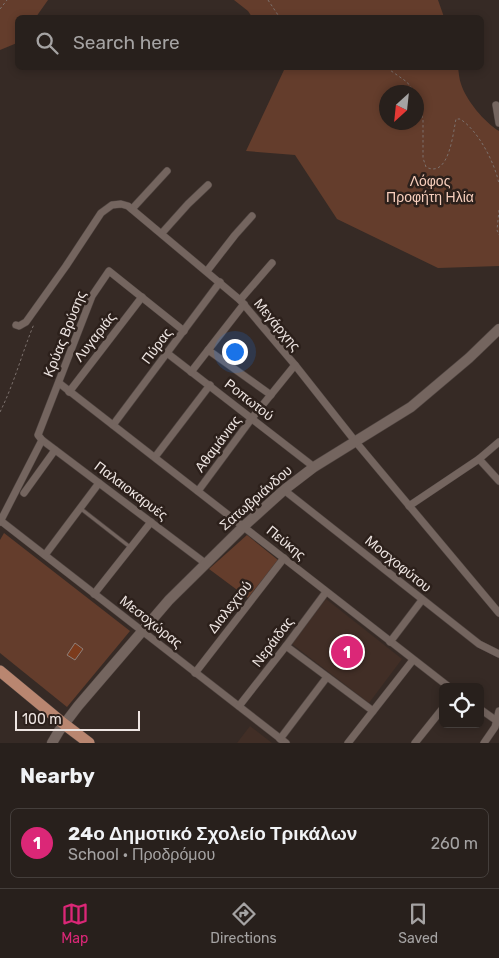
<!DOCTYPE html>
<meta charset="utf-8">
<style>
body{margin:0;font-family:Rubik,sans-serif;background:#342d29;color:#f1f3f6}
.controls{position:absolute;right:15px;bottom:15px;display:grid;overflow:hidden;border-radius:8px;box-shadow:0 2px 8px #0003}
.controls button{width:45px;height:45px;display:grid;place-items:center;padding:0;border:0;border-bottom:1px solid #443e3b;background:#28201c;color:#f1f3f6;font:25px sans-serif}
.compass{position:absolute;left:379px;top:85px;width:45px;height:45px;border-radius:50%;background:#28201c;box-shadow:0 2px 8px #0003;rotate:207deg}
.scale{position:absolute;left:15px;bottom:12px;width:125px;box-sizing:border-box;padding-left:5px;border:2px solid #eee5e2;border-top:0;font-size:14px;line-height:18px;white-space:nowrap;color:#eee5e2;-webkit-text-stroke:4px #2c201b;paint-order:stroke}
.you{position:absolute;left:234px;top:351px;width:18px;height:18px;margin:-12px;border:4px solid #fff;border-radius:50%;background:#1a73e8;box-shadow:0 0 0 8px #1a73e833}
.badge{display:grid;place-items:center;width:32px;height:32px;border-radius:50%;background:#db2777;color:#fff;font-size:16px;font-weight:700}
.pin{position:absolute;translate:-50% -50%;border:2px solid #fff;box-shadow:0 1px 5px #0006}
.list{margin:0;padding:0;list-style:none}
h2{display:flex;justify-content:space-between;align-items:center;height:65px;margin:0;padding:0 20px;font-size:21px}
h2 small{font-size:16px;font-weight:400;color:#a5a3a3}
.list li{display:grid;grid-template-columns:32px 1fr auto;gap:15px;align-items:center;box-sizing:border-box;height:70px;margin:0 10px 10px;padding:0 10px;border:1px solid #443e3b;border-radius:8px}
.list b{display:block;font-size:19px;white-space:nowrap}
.list p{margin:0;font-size:16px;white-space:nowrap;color:#a5a3a3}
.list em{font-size:16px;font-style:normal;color:#a5a3a3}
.icon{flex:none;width:28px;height:28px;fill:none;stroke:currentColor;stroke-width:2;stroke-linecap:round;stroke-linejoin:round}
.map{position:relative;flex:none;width:499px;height:743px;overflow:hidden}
.search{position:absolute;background:#28201c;box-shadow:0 2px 8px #0003;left:15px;right:15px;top:15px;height:55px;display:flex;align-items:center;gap:12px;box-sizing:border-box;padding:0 18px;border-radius:8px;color:#a5a3a3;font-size:19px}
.sheet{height:145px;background:#28201c}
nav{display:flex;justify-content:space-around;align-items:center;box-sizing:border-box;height:70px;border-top:1px solid #443e3b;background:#28201c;font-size:14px;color:#a5a3a3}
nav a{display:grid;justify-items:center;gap:2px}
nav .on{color:#db2777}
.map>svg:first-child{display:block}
.built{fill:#412e26}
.green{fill:#643d2c;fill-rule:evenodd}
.building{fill:#7c3b1c;stroke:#8e7f79}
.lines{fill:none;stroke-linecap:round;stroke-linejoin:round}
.lane-casing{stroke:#504541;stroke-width:4.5}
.street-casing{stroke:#504541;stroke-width:8}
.secondary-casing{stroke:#504541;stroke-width:11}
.primary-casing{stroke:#504541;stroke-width:12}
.path{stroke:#7c716d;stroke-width:1;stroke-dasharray:2.5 2.5;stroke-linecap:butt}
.lane{stroke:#74655f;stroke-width:3}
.street{stroke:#74655f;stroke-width:7}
.secondary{stroke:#74655f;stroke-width:10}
.primary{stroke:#b98670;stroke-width:11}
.labels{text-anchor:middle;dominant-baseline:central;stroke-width:5;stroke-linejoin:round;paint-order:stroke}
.park-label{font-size:14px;fill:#f7cebc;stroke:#2c201b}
.street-label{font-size:14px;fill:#eee5e2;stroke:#2c201b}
</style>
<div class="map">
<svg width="499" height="743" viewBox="0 0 499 743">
<rect width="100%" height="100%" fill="#362a25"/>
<g class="built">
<polygon points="326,599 402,659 369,703 292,644"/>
<polygon points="250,726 272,743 237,743"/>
</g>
<g class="green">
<polygon points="0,0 48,0 36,17 18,18 17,43 0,50"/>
<polygon points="234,0 438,0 444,17 252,17 248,11"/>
<path d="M283,68H458C459,73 459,79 461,84C466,100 484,122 499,131V266L438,268L337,219L295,155L246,151L284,70ZM416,92V122H386V92Z"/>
<polygon points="4,533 130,631 67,707 0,653 0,540"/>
<polygon points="247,535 278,560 248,598 209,569"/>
</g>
<polygon class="building" points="75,643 83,649 75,660 67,655"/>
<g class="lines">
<g class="lane-casing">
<polyline id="lane" points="80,508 130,547"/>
</g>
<g class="street-casing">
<g id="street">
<polyline points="496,105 499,123"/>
<polyline points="132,209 167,171"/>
<polyline points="162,233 188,204 208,185"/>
<polyline points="207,271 235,235 252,216"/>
<polyline points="240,300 272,263"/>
<polyline points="16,325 19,326 26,322 66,266 101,213 112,205 121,204 128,206 240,300 295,365 355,441 499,613"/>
<polyline points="184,331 109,271 92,296 38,435 42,440 205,563"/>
<polyline points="208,350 271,395"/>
<polyline points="167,353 314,467"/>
<polyline points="191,372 244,304"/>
<polyline points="59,383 449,687"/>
<polyline points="69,392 142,297"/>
<polyline points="113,425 220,282"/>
<polyline points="155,457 210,385"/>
<polyline points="479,459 499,481"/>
<polyline points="284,490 479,644 499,654"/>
<polyline points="198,491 252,418 295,365"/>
<polyline points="24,493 55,450"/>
<polyline points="409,506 479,459 499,442"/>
<polyline points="1,521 286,743"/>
<polyline points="0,522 42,440"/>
<polyline points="45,555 99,483"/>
<polyline points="94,594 151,522"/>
<polyline points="390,642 422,600"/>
<polyline points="286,646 373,711"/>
<polyline points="195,673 284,558"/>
<polyline points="239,706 286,646 326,592"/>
<polyline points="480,709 497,721"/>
<polyline points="280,739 327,677"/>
<polyline points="348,743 413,660"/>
<polyline points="415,743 443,708"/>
<polyline points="484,743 495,727 499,711"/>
</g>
</g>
<g class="secondary-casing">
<polyline id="secondary" points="52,743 59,731 78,706 169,600 244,526 284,490 314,467 411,407 469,358 499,329"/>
</g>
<g class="primary-casing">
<polyline id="primary" points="0,671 64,724 89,743"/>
</g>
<g class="path">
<polyline points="268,0 280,18"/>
<polyline points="0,9 7,0"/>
<polyline points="387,68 407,82 414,92"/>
<path d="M416,96L423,120V158L426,167C449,179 453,133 456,119H460C478,130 495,163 499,184"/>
<polyline points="499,210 497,230 499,235"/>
<path d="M0,412C14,384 22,353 34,324"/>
</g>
<use href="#lane" class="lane"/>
<use href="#street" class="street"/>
<use href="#secondary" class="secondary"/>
<use href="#primary" class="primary"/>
</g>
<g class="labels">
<g class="park-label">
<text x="430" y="181">Λόφος<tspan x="430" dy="16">Προφήτη Ηλία</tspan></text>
</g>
<g class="street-label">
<text transform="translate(277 325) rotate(50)">Μεγάρχης</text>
<text transform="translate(65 334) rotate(-68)">Κρύας Βρύσης</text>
<text transform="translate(95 337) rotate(-52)">Λυγαριάς</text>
<text transform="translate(157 346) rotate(-53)">Πύρας</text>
<text transform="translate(249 400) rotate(38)">Ροπωτού</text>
<text transform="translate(218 444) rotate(-53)">Αθαμάνιας</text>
<text transform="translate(131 491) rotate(37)">Παλαιοκαρυές</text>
<text transform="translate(256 498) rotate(-41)">Σατωβριάνδου</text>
<text transform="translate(286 543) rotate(39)">Πεύκης</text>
<text transform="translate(398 564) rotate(39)">Μοσχοφύτου</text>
<text transform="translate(230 607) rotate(-52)">Διαλεχτού</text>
<text transform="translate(151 622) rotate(38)">Μεσοχώρας</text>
<text transform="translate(273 642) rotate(-53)">Νεράιδας</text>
</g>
</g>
</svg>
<div class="controls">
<button><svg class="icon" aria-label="locate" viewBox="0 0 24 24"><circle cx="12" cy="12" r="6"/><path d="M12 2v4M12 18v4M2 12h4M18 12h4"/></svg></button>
</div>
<svg class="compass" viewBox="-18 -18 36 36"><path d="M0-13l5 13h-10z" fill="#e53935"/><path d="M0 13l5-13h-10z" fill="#a5a3a3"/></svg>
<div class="scale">100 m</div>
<div class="you"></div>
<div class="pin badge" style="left:347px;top:652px">1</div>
<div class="search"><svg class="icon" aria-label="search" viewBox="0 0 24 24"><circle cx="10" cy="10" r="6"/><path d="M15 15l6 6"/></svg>Search here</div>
</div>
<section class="sheet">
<h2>Nearby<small></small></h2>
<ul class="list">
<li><span class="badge">1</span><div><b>24ο Δημοτικό Σχολείο Τρικάλων</b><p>School · Προδρόμου</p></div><em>260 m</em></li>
</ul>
</section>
<nav>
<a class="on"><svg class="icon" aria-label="map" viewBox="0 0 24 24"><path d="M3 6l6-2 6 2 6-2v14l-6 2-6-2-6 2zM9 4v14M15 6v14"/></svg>Map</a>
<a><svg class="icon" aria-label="directions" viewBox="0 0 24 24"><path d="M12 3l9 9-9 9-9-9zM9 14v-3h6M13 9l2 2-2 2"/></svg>Directions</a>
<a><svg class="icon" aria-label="saved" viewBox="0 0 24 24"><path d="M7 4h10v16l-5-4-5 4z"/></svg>Saved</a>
</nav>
